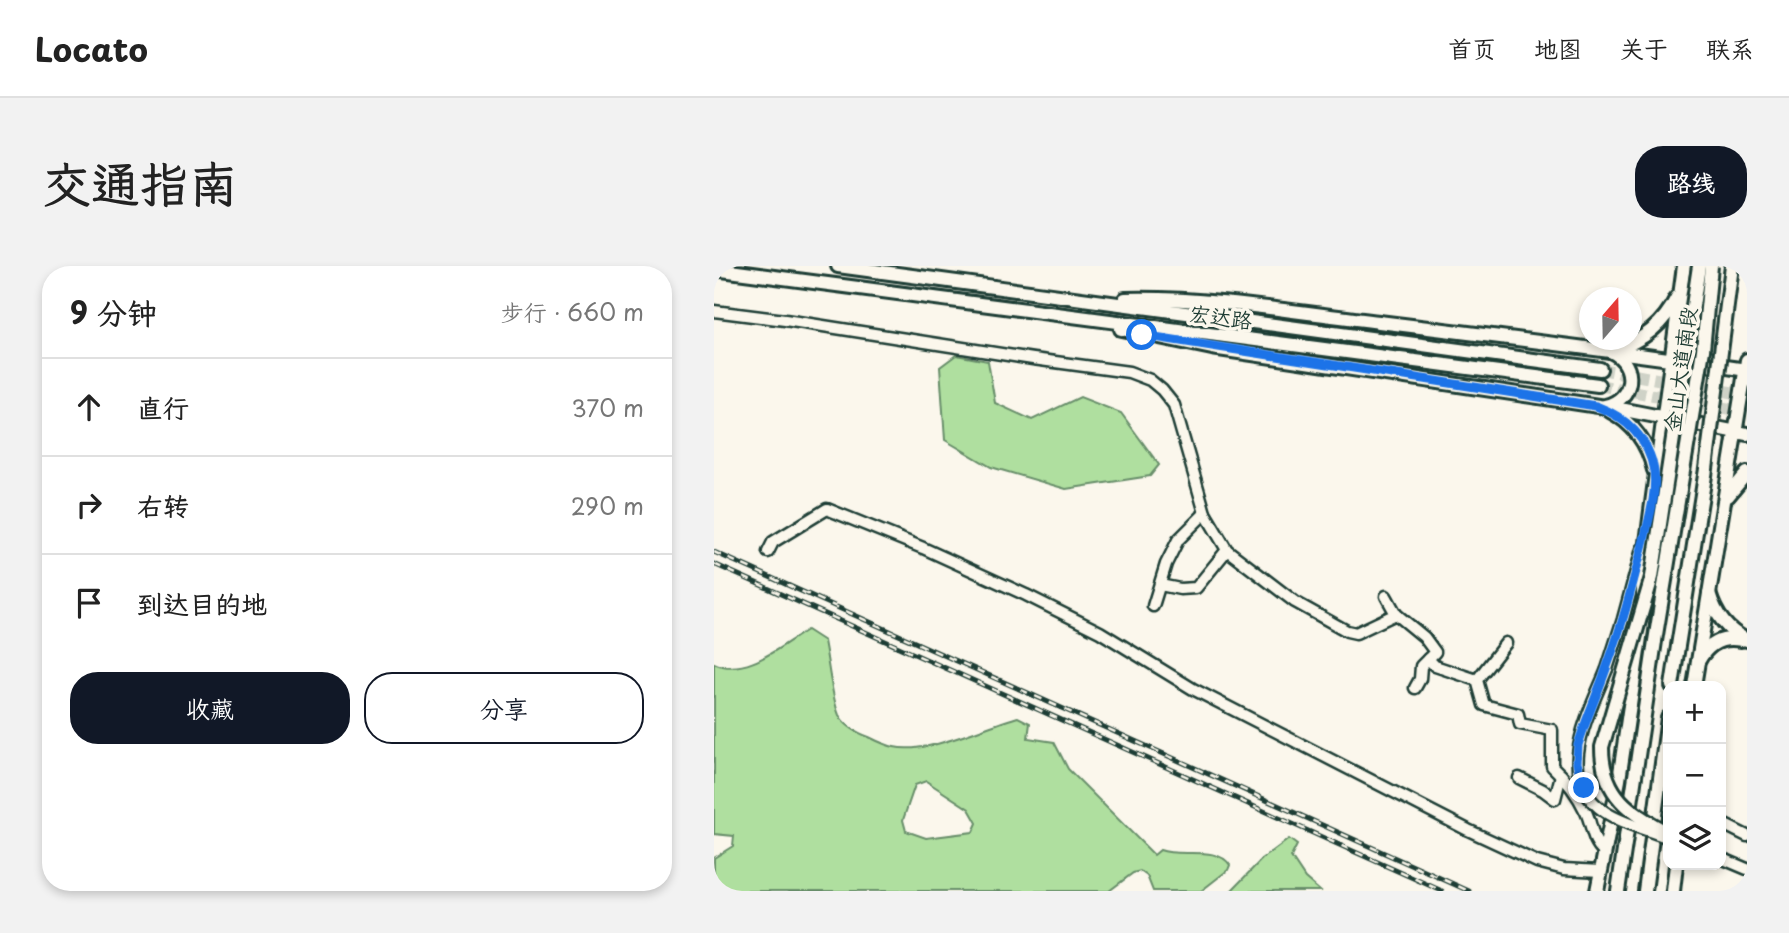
<!DOCTYPE html>
<html lang="zh">
<meta charset="utf-8">
<style>
body{margin:0;font-family:"Playpen Sans","LXGW WenKai TC",sans-serif;background:#f2f2f2;color:#222}
.controls{position:absolute;right:21px;bottom:21px;display:grid;overflow:hidden;border-radius:14px;box-shadow:0 4px 10px #0003}
.controls button{width:63px;height:63px;display:grid;place-items:center;padding:0;border:0;border-bottom:2px solid #e0e0e0;background:#fff;color:#222;font:35px sans-serif}
.compass{position:absolute;left:865px;top:21px;width:63px;height:63px;border-radius:50%;background:#fff;box-shadow:0 4px 10px #0003;rotate:20deg}
.stop{position:absolute;width:21px;height:21px;margin:-16px;border:5px solid #1a73e8;border-radius:50%;background:#fff}
.stop.end{background:#1a73e8;border-color:#fff;box-shadow:0 2px 7px #0008}
.list{margin:0;padding:0;list-style:none}
h2{display:flex;justify-content:space-between;align-items:center;height:91px;margin:0;padding:0 28px;font-size:30px}
h2 small{font-size:23px;font-weight:400;color:#767676}
.list li{display:grid;grid-template-columns:46px 1fr auto;gap:21px;align-items:center;box-sizing:border-box;height:98px;padding:0 28px;border-top:2px solid #e0e0e0}
.list b{display:block;font-size:26px;white-space:nowrap}
.list em{font-size:23px;font-style:normal;color:#767676}
.actions{display:flex;gap:14px;padding:21px 28px}
.actions a{flex:1;padding:16px 0;border:2px solid #111827;border-radius:28px;text-align:center;font-size:24px;color:#111827}
.actions .main{background:#111827;color:#fff}
.icon{flex:none;width:38px;height:38px;fill:none;stroke:currentColor;stroke-width:2;stroke-linecap:round;stroke-linejoin:round}
.map{position:relative;flex:none;width:1033px;height:625px;overflow:hidden;border-radius:28px}
header{display:flex;align-items:center;gap:42px;box-sizing:border-box;height:98px;padding:0 35px;background:#fff;border-bottom:2px solid #e0e0e0}
header strong{font-size:33px}
nav{display:flex;gap:38px;margin-inline-start:auto;font-size:24px}
.intro{display:flex;align-items:center;justify-content:space-between;box-sizing:border-box;height:168px;padding:0 42px}
h1{margin:0;font-size:49px}
.button{padding:18px 32px;border-radius:28px;background:#111827;color:#fff;font-size:24px;font-weight:700}
main{display:flex;gap:42px;padding:0 42px}
aside{flex:1;background:#fff;border-radius:28px;box-shadow:0 4px 10px #0003}
.map>svg:first-child{display:block}
.green{fill:#afdf9f;stroke:#678e6a;stroke-width:2;fill-rule:evenodd}
.lines{fill:none;stroke-linecap:round;stroke-linejoin:round}
.major-tunnel{stroke:#cfd2c7;stroke-width:12;stroke-dasharray:12 6;stroke-linecap:butt}
.minor-casing{stroke:#1f3d34;stroke-width:15}
.major-casing{stroke:#1f3d34;stroke-width:18}
.minor{stroke:#fbf7ec;stroke-width:10}
.major{stroke:#fbf7ec;stroke-width:12}
.rail-casing{stroke:#1f3d34;stroke-width:5}
.rail{stroke:#fbf7ec;stroke-width:2.5;stroke-dasharray:8;stroke-linecap:butt}
.minor-bridge-casing{stroke:#1f3d34;stroke-width:15;stroke-linecap:butt}
.major-bridge-casing{stroke:#1f3d34;stroke-width:18;stroke-linecap:butt}
.minor-bridge{stroke:#fbf7ec;stroke-width:10}
.major-bridge{stroke:#fbf7ec;stroke-width:12}
.route{stroke:#1a73e8;stroke-width:9}
.labels{text-anchor:middle;dominant-baseline:central;stroke-width:7;stroke-linejoin:round;paint-order:stroke}
.street-label{font-size:21px;fill:#1f3d34;stroke:#fbf7ec}
</style>
<header>
<strong>Locato</strong>
<nav><a>首页</a><a>地图</a><a>关于</a><a>联系</a></nav>
</header>
<div class="intro"><h1>交通指南</h1><a class="button">路线</a></div>
<main>
<aside>
<h2>9 分钟<small>步行 · 660 m</small></h2>
<ul class="list">
<li><svg class="icon" aria-label="ahead" viewBox="0 0 24 24"><path d="M12 20V5M6 11l6-6 6 6"/></svg><div><b>直行</b></div><em>370 m</em></li>
<li><svg class="icon" aria-label="right" viewBox="0 0 24 24"><path d="M7 20v-9h11M14 6l5 5-5 5"/></svg><div><b>右转</b></div><em>290 m</em></li>
<li><svg class="icon" aria-label="arrive" viewBox="0 0 24 24"><path d="M6 21V4h12l-3 4 3 4H6"/></svg><div><b>到达目的地</b></div></li>
</ul>
<div class="actions"><a class="main">收藏</a><a>分享</a></div>
</aside>
<div class="map">
<svg width="1033" height="625" viewBox="0 0 1033 625">
<rect width="100%" height="100%" fill="#fbf7ec"/>
<filter id="ink" filterUnits="userSpaceOnUse"><feTurbulence type="fractalNoise" baseFrequency=".0143" numOctaves="2"/><feDisplacementMap in="SourceGraphic" scale="14" xChannelSelector="R" yChannelSelector="G"/><feConvolveMatrix kernelMatrix="1 2 1 2 8 2 1 2 1" color-interpolation-filters="sRGB"/></filter>
<g filter="url(#ink)">
<g class="green">
<polygon points="242,89 274,95 281,137 318,154 366,131 407,147 445,199 436,210 352,223 277,201 231,174 226,101"/>
<path d="M93,364L110,375C114,394 118,433 125,449C131,460 144,467 155,471C163,475 171,479 180,481C213,489 271,460 304,451L316,457L314,472L340,476L354,503L440,589L446,584C466,592 503,579 516,599L514,604L487,625H439L433,610L426,605L419,607L395,625H0V592L19,580L20,570L0,568V397C32,412 66,380 93,364ZM212,515L255,543L263,557L259,566L212,572L192,565L189,554L201,519Z"/>
<polygon points="575,573 583,579 577,591 591,612 606,625 517,625 548,593"/>
</g>
<g class="lines">
<g class="major-tunnel">
<polyline points="886,103 1033,129"/>
<polyline points="884,119 1033,146"/>
</g>
<g class="minor-casing">
<g id="minor">
<polyline points="0,45 71,54 319,93 415,106 436,114 448,124 460,139 491,247 513,284 581,336 633,365 642,367 682,348 710,371 721,386 707,400 706,413 701,422"/>
<polyline points="54,286 59,276 113,243 209,282 312,329 386,366 479,423 754,564 823,596 850,603 886,605"/>
<polyline points="446,319 466,323 482,322 513,284"/>
<polyline points="672,330 682,348"/>
<polyline points="439,340 452,298 464,274 491,247"/>
<path d="M792,377L763,414L770,439L804,448L806,458L838,464V500C851,512 864,529 872,546C879,561 877,574 890,586"/>
<polyline points="714,393 721,400 763,414"/>
<polyline points="893,403 909,353 928,283"/>
<polyline points="805,512 829,524 841,533 847,509"/>
<polyline points="1007,557 1033,570"/>
<polyline points="1007,592 1033,603"/>
</g>
</g>
<g class="major-casing">
<g id="major">
<polyline points="124,0 886,103"/>
<polyline points="0,3 884,119"/>
<path d="M411,33C495,31 581,46 665,56C788,71 911,86 1033,104"/>
<polyline points="407,63 498,82 911,144 1033,168"/>
<path d="M901,83C930,75 950,58 963,31"/>
<path d="M891,140C920,134 924,99 898,86"/>
<path d="M896,145C919,157 934,178 940,204"/>
<polyline points="1014,230 1033,207"/>
<path d="M995,327C1001,348 1013,365 1033,374"/>
<polyline points="929,333 929,308 937,245 970,0"/>
<path d="M985,394C994,378 1008,370 1027,374"/>
<polyline points="958,420 964,380"/>
<polyline points="980,420 1033,94"/>
<polyline points="883,625 905,514 929,351"/>
<polyline points="904,625 941,375"/>
<polyline points="931,625 954,452"/>
<polyline points="959,625 962,599"/>
</g>
</g>
<use href="#minor" class="minor"/>
<use href="#major" class="major"/>
<g class="rail-casing">
<g id="rail">
<polyline points="0,286 755,625"/>
<polyline points="0,298 728,625"/>
</g>
</g>
<use href="#rail" class="rail"/>
<g class="minor-bridge-casing">
<path id="minor-bridge" d="M893,403C875,448 838,511 891,546C909,558 932,563 952,571"/>
</g>
<g class="major-bridge-casing">
<g id="major-bridge">
<polyline points="941,375 989,84 997,0"/>
<polyline points="964,380 992,203 1018,0"/>
<path d="M954,567C916,547 888,529 888,481L938,311L985,0"/>
</g>
</g>
<use href="#minor-bridge" class="minor-bridge"/>
<use href="#major-bridge" class="major-bridge"/>
</g>
</g>
<g class="lines" filter="url(#ink)">
<path class="route" d="M428,69L882,140C912,151 935,173 940,205C943,227 935,252 930,274C919,317 908,361 892,403C883,429 872,453 864,479L863,497L870,522"/>
</g>
<g class="labels">
<g class="street-label">
<text transform="translate(507 50) rotate(7)">宏达路</text>
<text transform="translate(965 103) rotate(-82)">金山大道南段</text>
</g>
</g>
</svg>
<div class="controls">
<button>+</button>
<button>−</button>
<button><svg class="icon" aria-label="layers" viewBox="0 0 24 24"><path d="M12 4l9 5-9 5-9-5zM3 14l9 5 9-5"/></svg></button>
</div>
<svg class="compass" viewBox="-18 -18 36 36"><path d="M0-13l5 13h-10z" fill="#e53935"/><path d="M0 13l5-13h-10z" fill="#767676"/></svg>
<div class="stop" style="left:428px;top:69px"></div>
<div class="stop end" style="left:870px;top:522px"></div>
</div>
</main>
